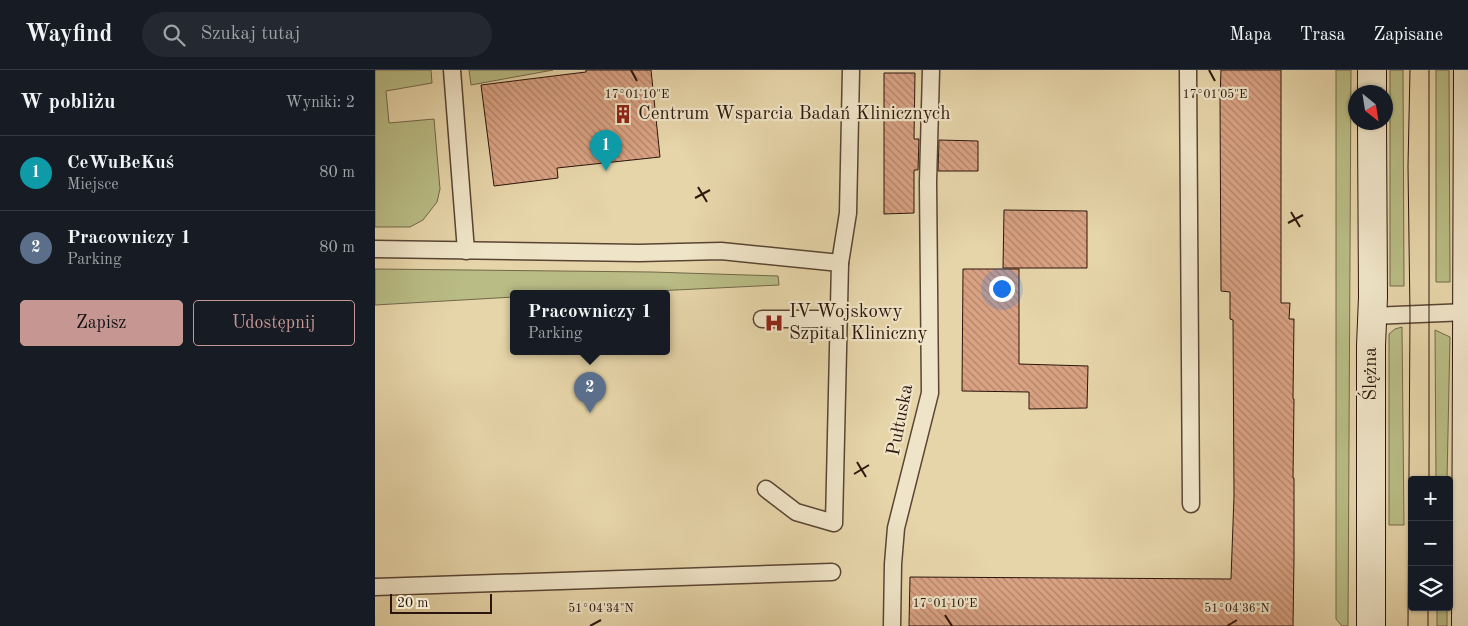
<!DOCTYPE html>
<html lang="pl">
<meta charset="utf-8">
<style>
body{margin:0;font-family:"Old Standard TT",serif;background:#242831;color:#f1f3f6}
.controls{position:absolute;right:15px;bottom:15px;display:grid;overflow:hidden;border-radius:5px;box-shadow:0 1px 4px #0004}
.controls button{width:45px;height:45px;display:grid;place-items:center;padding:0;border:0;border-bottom:1px solid #363941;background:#171b24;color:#f1f3f6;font:25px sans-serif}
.compass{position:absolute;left:973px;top:15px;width:45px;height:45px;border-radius:50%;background:#171b24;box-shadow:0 1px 4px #0004;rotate:150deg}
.scale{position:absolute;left:15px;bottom:12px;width:102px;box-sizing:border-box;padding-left:5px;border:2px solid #2c150d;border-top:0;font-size:14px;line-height:18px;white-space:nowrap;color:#2c150d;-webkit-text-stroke:4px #efe4c7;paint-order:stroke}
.you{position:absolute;left:626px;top:218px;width:18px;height:18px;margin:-12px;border:4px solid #fff;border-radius:50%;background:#1a73e8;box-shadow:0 0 0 8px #1a73e833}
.badge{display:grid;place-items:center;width:32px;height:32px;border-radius:50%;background:#c59692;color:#fff;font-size:16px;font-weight:700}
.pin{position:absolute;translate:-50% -41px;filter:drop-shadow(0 1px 2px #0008)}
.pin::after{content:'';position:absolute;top:26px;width:18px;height:15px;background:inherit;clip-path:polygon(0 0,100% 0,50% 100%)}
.popup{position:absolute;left:135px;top:220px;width:160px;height:65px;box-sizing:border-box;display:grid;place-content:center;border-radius:5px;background:#171b24;filter:drop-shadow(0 1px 4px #0005);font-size:16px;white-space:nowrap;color:#9ea1a6}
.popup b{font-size:19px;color:#f1f3f6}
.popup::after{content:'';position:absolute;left:50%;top:100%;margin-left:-10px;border:10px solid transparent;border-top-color:#171b24}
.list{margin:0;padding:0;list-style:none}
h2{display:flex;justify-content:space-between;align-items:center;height:65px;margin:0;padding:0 20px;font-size:21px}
h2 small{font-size:16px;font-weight:400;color:#9ea1a6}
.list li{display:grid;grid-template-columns:32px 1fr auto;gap:15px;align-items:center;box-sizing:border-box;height:75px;padding:0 20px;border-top:1px solid #363941}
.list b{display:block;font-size:19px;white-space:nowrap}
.list p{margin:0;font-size:16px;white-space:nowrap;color:#9ea1a6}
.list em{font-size:16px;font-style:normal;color:#9ea1a6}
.actions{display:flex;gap:10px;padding:15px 20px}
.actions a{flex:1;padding:11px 0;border:1px solid #c59692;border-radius:5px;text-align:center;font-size:18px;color:#c59692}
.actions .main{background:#c59692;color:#111}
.icon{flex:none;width:28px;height:28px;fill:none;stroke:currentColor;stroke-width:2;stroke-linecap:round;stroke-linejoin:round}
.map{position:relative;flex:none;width:1093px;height:556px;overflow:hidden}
header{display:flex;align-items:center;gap:30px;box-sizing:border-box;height:70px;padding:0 25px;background:#171b24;border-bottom:1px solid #363941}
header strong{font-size:24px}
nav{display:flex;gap:28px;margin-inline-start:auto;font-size:18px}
.search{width:350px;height:45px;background:#242831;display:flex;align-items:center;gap:12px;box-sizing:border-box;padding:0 18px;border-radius:28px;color:#9ea1a6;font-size:19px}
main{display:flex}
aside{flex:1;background:#171b24}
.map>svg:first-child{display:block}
.grass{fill:#b9bc85;stroke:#726849}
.building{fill:url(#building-back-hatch);stroke:#2c150d}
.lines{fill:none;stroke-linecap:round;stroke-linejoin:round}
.lane-casing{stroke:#5a4534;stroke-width:19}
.secondary-casing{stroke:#2c150d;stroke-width:30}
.lane{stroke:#efe4c7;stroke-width:16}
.secondary{stroke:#efe4c7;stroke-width:28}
.tram{stroke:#2c150d;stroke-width:1}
.ticks{fill:none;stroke:#2c150d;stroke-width:2}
.labels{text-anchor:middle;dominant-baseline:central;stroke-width:4.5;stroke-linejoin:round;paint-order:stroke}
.poi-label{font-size:19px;fill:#2c150d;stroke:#efe4c7;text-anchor:start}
.street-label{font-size:19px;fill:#2c150d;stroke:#efe4c7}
.ticks-label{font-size:12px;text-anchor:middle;fill:#2c150d;stroke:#efe4c7;stroke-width:4.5;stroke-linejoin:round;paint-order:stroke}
</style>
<header>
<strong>Wayfind</strong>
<div class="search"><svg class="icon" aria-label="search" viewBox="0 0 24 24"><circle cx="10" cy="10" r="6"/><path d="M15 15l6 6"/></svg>Szukaj tutaj</div>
<nav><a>Mapa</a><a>Trasa</a><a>Zapisane</a></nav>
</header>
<main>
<aside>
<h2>W pobliżu<small>Wyniki: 2</small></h2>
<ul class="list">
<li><span class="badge" style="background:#0f9aa8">1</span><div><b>CeWuBeKuś</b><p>Miejsce</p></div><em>80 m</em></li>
<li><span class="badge" style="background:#5c6f8a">2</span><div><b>Pracowniczy 1</b><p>Parking</p></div><em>80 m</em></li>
</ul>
<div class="actions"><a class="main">Zapisz</a><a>Udostępnij</a></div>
</aside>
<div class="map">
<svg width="1093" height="556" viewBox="0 0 1093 556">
<defs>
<pattern id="building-back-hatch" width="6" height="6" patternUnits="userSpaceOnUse" patternTransform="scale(1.25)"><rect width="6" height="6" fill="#d9a283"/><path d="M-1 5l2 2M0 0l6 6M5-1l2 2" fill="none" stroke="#b0836a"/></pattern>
</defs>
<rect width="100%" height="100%" fill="#e6d5a9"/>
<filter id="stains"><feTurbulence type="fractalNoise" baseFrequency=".004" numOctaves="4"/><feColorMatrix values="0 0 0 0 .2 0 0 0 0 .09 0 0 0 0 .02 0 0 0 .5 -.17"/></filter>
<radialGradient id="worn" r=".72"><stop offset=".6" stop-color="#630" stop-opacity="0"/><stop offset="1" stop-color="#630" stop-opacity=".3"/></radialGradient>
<g class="grass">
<polygon points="0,0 56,0 57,13 11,21 14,53 59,49 65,119 62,132 48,150 35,157 0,157"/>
<polygon points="94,0 178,0 96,15"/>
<polygon points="961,0 976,0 973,556 967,556 961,549"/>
<polygon points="1015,0 1028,0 1029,216 1015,216"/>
<polygon points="1061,0 1074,0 1075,212 1061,212"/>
<polygon points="0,199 277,202 403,206 404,215 218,224 139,224 139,227 0,235"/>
<polygon points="1027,257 1029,455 1014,455 1014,264 1020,259"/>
<polygon points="1060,260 1075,267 1072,410 1061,410"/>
<rect x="1062" y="537" width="10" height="19"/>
</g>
<g class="building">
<polygon points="211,0 276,0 285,87 182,98 183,108 119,116 106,15 211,2"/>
<polygon points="846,0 906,0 906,233 915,233 914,249 919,249 918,329 919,329 918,408 919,408 919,488 918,556 534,556 535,507 856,509 859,426 858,250 855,249 855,222 846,221 845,27"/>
<polygon points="509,3 540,3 539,69 544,69 543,100 539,100 539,143 509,144"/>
<polygon points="564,70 603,71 603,101 563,101"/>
<polygon points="629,140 712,141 712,198 628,198"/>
<polygon points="588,199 644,199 644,294 713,296 712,338 654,339 654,322 587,321"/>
</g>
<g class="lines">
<g class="lane-casing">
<g id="lane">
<polyline points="77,0 91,181"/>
<polyline points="813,0 816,434"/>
<polyline points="0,179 264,183 346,181 465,193 473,143 476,0"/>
<polyline points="997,246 1092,242"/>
<polyline points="387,249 463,249"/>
<polyline points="391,419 421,442 459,453 465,193"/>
<polyline points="0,517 457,502"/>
<polyline points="517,556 518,494 521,458 555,323 553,112 556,0"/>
</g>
</g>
<g class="secondary-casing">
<g id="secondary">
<polyline points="997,22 997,0"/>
<polyline points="996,556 996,276 998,227 997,52"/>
<polyline points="1091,556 1093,0"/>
</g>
</g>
<use href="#lane" class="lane"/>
<use href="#secondary" class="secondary"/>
<g class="tram">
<polyline points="1054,410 1054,0"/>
<polyline points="1033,556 1035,244 1033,96 1035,0"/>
<polyline points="1053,556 1053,537"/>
</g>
</g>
<path class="ticks" d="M256,0L262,11M834,0L840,11M323,117L332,132M320,128L335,120M916,142L925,157M913,153L928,145M482,392L491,407M479,404L494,395M570,545L577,556M215,556L226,550M852,556L862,550"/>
<defs>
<g id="building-bare" transform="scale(1.5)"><path d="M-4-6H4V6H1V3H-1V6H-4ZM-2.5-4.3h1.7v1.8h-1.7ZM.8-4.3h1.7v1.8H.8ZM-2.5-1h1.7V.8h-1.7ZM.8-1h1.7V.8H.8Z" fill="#8f2418" stroke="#efe4c7" stroke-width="2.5" paint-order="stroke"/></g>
<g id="hospital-bare" transform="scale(1.5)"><path d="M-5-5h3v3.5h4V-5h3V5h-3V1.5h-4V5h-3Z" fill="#8f2418" stroke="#efe4c7" stroke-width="2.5" paint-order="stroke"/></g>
</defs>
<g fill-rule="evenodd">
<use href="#building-bare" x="248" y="44"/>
<use href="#hospital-bare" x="399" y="253"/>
</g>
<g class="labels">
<g class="poi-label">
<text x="263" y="44">Centrum Wsparcia Badań Klinicznych</text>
<text x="414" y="242">IV Wojskowy<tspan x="414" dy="22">Szpital Kliniczny</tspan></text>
</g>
<g class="street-label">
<text transform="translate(996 304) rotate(-90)">Ślężna</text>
<text transform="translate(526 350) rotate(-79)">Pułtuska</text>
</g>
</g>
<g class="ticks-label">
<text x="262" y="28">17°01'10"E</text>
<text x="840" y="28">17°01'05"E</text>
<text x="570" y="537">17°01'10"E</text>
<text x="226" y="542">51°04'34"N</text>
<text x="862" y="542">51°04'36"N</text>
</g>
<rect width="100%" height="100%" filter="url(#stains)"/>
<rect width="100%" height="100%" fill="url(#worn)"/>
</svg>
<div class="controls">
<button>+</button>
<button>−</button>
<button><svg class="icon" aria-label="layers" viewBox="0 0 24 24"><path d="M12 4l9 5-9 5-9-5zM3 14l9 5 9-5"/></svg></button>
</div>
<svg class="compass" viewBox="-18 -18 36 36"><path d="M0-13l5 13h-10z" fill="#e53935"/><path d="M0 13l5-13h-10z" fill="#9ea1a6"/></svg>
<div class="scale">20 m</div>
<div class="you"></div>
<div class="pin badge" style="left:231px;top:101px;background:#0f9aa8">1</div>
<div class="pin badge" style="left:215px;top:343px;background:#5c6f8a">2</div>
<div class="popup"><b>Pracowniczy 1</b>Parking</div>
</div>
</main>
